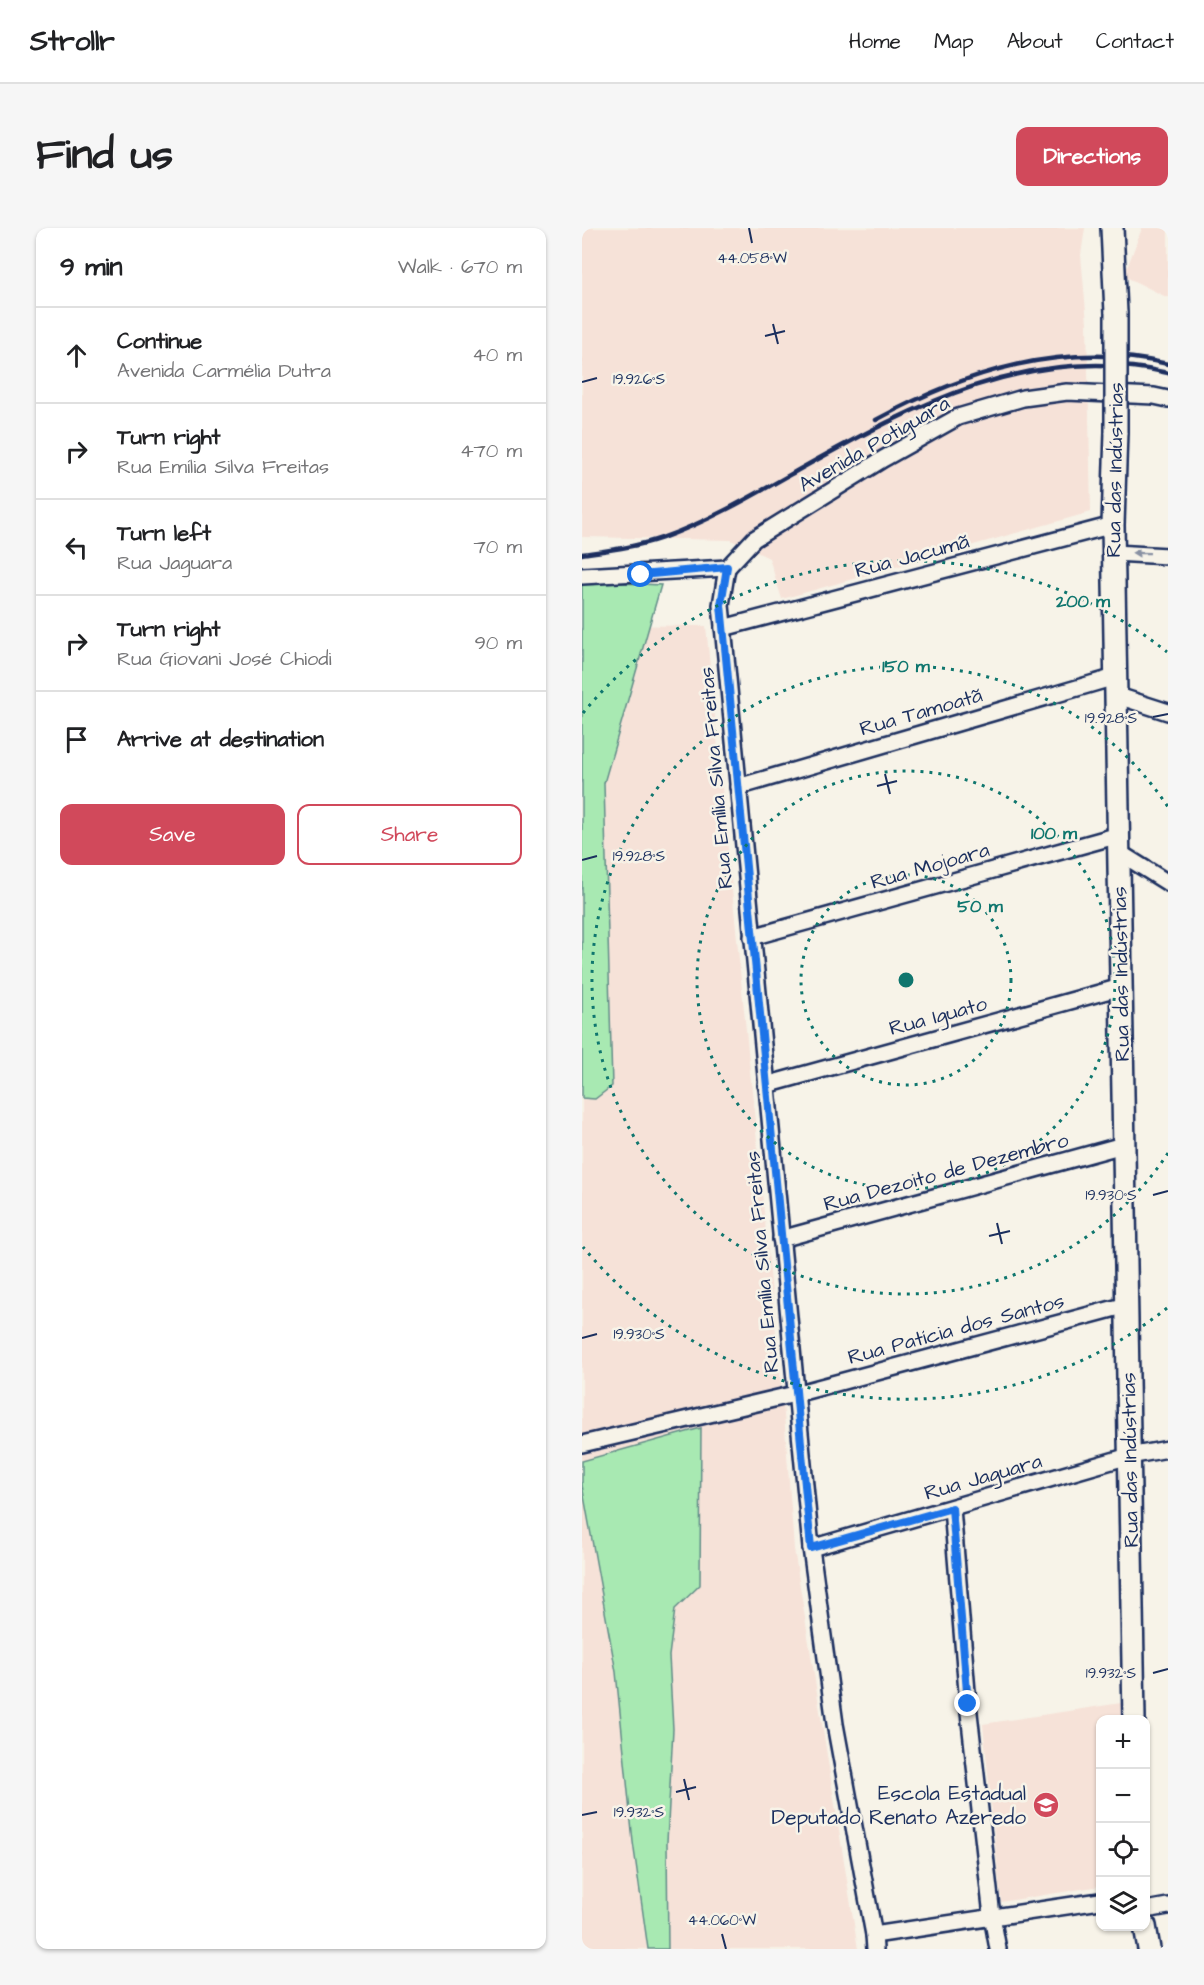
<!DOCTYPE html>
<meta charset="utf-8">
<style>
body{margin:0;font-family:"Architects Daughter",sans-serif;background:#f6f6f6;color:#202124}
.controls{position:absolute;right:18px;bottom:18px;display:grid;overflow:hidden;border-radius:12px;box-shadow:0 2px 4px #0004}
.controls button{width:54px;height:54px;display:grid;place-items:center;padding:0;border:0;border-bottom:2px solid #e0e0e0;background:#fff;color:#202124;font:30px sans-serif}
.stop{position:absolute;width:18px;height:18px;margin:-14px;border:4px solid #1a73e8;border-radius:50%;background:#fff}
.stop.end{background:#1a73e8;border-color:#fff;box-shadow:0 2px 6px #0008}
.list{margin:0;padding:0;list-style:none}
h2{display:flex;justify-content:space-between;align-items:center;height:78px;margin:0;padding:0 24px;font-size:26px}
h2 small{font-size:20px;font-weight:400;color:#757577}
.list li{display:grid;grid-template-columns:39px 1fr auto;gap:18px;align-items:center;box-sizing:border-box;height:96px;padding:0 24px;border-top:2px solid #e0e0e0}
.list b{display:block;font-size:22px;white-space:nowrap}
.list p{margin:0;font-size:20px;white-space:nowrap;color:#757577}
.list em{font-size:20px;font-style:normal;color:#757577}
.actions{display:flex;gap:12px;padding:18px 24px}
.actions a{flex:1;padding:14px 0;border:2px solid #d1495b;border-radius:12px;text-align:center;font-size:21px;color:#d1495b}
.actions .main{background:#d1495b;color:#fff}
.icon{flex:none;width:33px;height:33px;fill:none;stroke:currentColor;stroke-width:2;stroke-linecap:round;stroke-linejoin:round}
.map{position:relative;flex:none;width:586px;height:1721px;overflow:hidden;border-radius:12px}
header{display:flex;align-items:center;gap:36px;box-sizing:border-box;height:84px;padding:0 30px;background:#fff;border-bottom:2px solid #e0e0e0}
header strong{font-size:28px}
nav{display:flex;gap:33px;margin-inline-start:auto;font-size:21px}
.intro{display:flex;align-items:center;justify-content:space-between;box-sizing:border-box;height:144px;padding:0 36px}
h1{margin:0;font-size:42px}
.button{padding:15px 27px;border-radius:12px;background:#d1495b;color:#fff;font-size:21px;font-weight:700}
main{display:flex;gap:36px;padding:0 36px}
aside{flex:1;background:#fff;border-radius:12px;box-shadow:0 2px 4px #0004}
.map>svg:first-child{display:block}
.built{fill:#f6e2d8}
.green{fill:#a8e9b2;stroke:#628c88;stroke-width:1.5}
.lines{fill:none;stroke-linecap:round;stroke-linejoin:round}
.street-casing{stroke:#1b2f5e;stroke-width:20}
.secondary-casing{stroke:#1b2f5e;stroke-width:26}
.street{stroke:#f7f3e8;stroke-width:15}
.secondary{stroke:#f7f3e8;stroke-width:21}
.rail{stroke:#1b2f5e;stroke-width:4.5}
.secondary-bridge-casing{stroke:#1b2f5e;stroke-width:26;stroke-linecap:butt}
.secondary-bridge{stroke:#f7f3e8;stroke-width:21}
.oneway{fill:#8991a3}
.route{stroke:#1a73e8;stroke-width:8}
.ticks{fill:none;stroke:#1b2f5e;stroke-width:2}
.ring{fill:none;stroke:#0f766e;stroke-width:3;stroke-dasharray:3 6}
.labels{text-anchor:middle;dominant-baseline:central;stroke-width:5;stroke-linejoin:round;paint-order:stroke}
.street-label{font-size:21px;fill:#1b2f5e;stroke:#f7f3e8}
.poi-label{font-size:21px;fill:#1b2f5e;stroke:#f7f3e8;text-anchor:end}
.ticks-label{font-size:15px;text-anchor:middle;fill:#1b2f5e;stroke:#f7f3e8;stroke-width:5;stroke-linejoin:round;paint-order:stroke}
.centre{fill:#0f766e;stroke:#f7f3e8;stroke-width:3}
.ring-label{font-size:18px;text-anchor:middle;font-weight:bold;fill:#0f766e;stroke:#f7f3e8;stroke-width:5;stroke-linejoin:round;paint-order:stroke}
</style>
<header>
<strong>Strollr</strong>
<nav><a>Home</a><a>Map</a><a>About</a><a>Contact</a></nav>
</header>
<div class="intro"><h1>Find us</h1><a class="button">Directions</a></div>
<main>
<aside>
<h2>9 min<small>Walk · 670 m</small></h2>
<ul class="list">
<li><svg class="icon" aria-label="ahead" viewBox="0 0 24 24"><path d="M12 20V5M6 11l6-6 6 6"/></svg><div><b>Continue</b><p>Avenida Carmélia Dutra</p></div><em>40 m</em></li>
<li><svg class="icon" aria-label="right" viewBox="0 0 24 24"><path d="M7 20v-9h11M14 6l5 5-5 5"/></svg><div><b>Turn right</b><p>Rua Emília Silva Freitas</p></div><em>470 m</em></li>
<li><svg class="icon" aria-label="left" viewBox="0 0 24 24"><path d="M17 20v-9H6M10 6l-5 5 5 5"/></svg><div><b>Turn left</b><p>Rua Jaguara</p></div><em>70 m</em></li>
<li><svg class="icon" aria-label="right" viewBox="0 0 24 24"><path d="M7 20v-9h11M14 6l5 5-5 5"/></svg><div><b>Turn right</b><p>Rua Giovani José Chiodi</p></div><em>90 m</em></li>
<li><svg class="icon" aria-label="arrive" viewBox="0 0 24 24"><path d="M6 21V4h12l-3 4 3 4H6"/></svg><div><b>Arrive at destination</b></div></li>
</ul>
<div class="actions"><a class="main">Save</a><a>Share</a></div>
</aside>
<div class="map">
<svg width="586" height="1721" viewBox="0 0 586 1721">
<rect width="100%" height="100%" fill="#f7f3e8"/>
<filter id="ink" filterUnits="userSpaceOnUse"><feTurbulence type="fractalNoise" baseFrequency=".0167" numOctaves="2"/><feDisplacementMap in="SourceGraphic" scale="12" xChannelSelector="R" yChannelSelector="G"/><feConvolveMatrix kernelMatrix="1 2 1 2 8 2 1 2 1" color-interpolation-filters="sRGB"/></filter>
<g filter="url(#ink)">
<g class="built">
<polygon points="0,0 503,0 499,27 505,95 509,284 200,371 187,330 149,312 0,309"/>
<polygon points="560,0 586,0 586,70 542,48"/>
<polygon points="0,397 124,398 202,1186 212,1321 276,1721 0,1721"/>
<polygon points="539,1475 540,1491 518,1492 518,1658 419,1674 401,1496"/>
</g>
<g class="green">
<polygon points="0,353 79,357 22,555 30,858 13,871 0,870"/>
<polygon points="119,1200 118,1357 93,1381 87,1428 91,1501 85,1614 86,1721 66,1721 51,1614 34,1444 0,1257 0,1233"/>
</g>
<g class="lines">
<g class="street-casing">
<g id="street">
<polyline points="532,325 586,328"/>
<polyline points="145,340 139,377 229,1320 253,1496 292,1707 293,1721"/>
<polyline points="145,340 172,311 301,231 376,189 441,170 485,164 572,168 586,171"/>
<polyline points="0,348 145,340"/>
<polyline points="141,400 531,297"/>
<polyline points="533,467 586,484"/>
<polyline points="156,559 533,449"/>
<polyline points="538,625 586,655"/>
<polyline points="170,709 537,607"/>
<polyline points="184,857 539,759"/>
<polyline points="199,1011 541,917"/>
<polyline points="0,1216 213,1166 545,1077"/>
<polyline points="370,1280 386,1476 410,1688 416,1721"/>
<polyline points="229,1320 547,1228 586,1221"/>
<polyline points="564,1682 586,1678"/>
<polyline points="292,1707 518,1673"/>
</g>
</g>
<g class="secondary-casing">
<g id="secondary">
<polyline points="530,0 534,85"/>
<polyline points="534,204 531,297 552,1492"/>
<polyline points="563,1698 567,1721"/>
</g>
</g>
<use href="#street" class="street"/>
<use href="#secondary" class="secondary"/>
<g class="rail">
<path d="M294,192C384,143 483,112 586,136"/>
<path d="M0,326C27,322 54,319 80,310C128,293 174,266 218,241C333,177 450,114 586,145"/>
</g>
<g class="secondary-bridge-casing">
<polyline id="secondary-bridge" points="534,204 534,85"/>
</g>
<use href="#secondary-bridge" class="secondary-bridge"/>
</g>
<defs><path id="oneway-solid" d="M-6-.8H1V-3.2L6.5 0L1 3.2V.8H-6Z" transform="scale(1.5)"/></defs>
<use class="oneway" href="#oneway-solid" transform="translate(559 325) rotate(-179)"/>
</g>
<g class="lines" filter="url(#ink)">
<polyline class="route" points="59,347 145,339 139,377 229,1320 370,1280 386,1476"/>
</g>
<path class="ticks" d="M167,0L170,15M191,96L196,116M183,108L203,103M0,154L15,150M571,489L586,486M303,546L308,566M295,558L315,553M0,632L15,628M571,967L586,963M415,995L420,1016M407,1008L428,1003M0,1110L15,1106M571,1445L586,1441M102,1551L107,1572M94,1564L114,1559M0,1587L15,1584M140,1706L144,1721"/>
<g class="ring">
<circle cx="324" cy="752" r="105"/>
<circle cx="324" cy="752" r="209"/>
<path d="M586 925A314 314 0 1 1 586 579"/>
<path d="M585 1080A419 419 0 0 1 1 1019M1 485A419 419 0 0 1 585 424"/>
</g>
<defs>
<g id="school-disc" transform="scale(1.35)"><circle r="9.5" fill="#d1495b" stroke="#f7f3e8"/><path d="M0-5L7-2L0 1L-7-2ZM-4 1L0 2.5L4 1V4Q0 6-4 4Z" fill="#fff"/></g>
</defs>
<g fill-rule="evenodd">
<use href="#school-disc" x="464" y="1577"/>
</g>
<g class="labels">
<g class="street-label">
<text transform="translate(292 216) rotate(-30)">Avenida Potiguara</text>
<text transform="translate(533 242) rotate(-89)">Rua das Indústrias</text>
<text transform="translate(330 328) rotate(-15)">Rua Jacumã</text>
<text transform="translate(339 484) rotate(-16)">Rua Tamoatã</text>
<text transform="translate(134 550) rotate(-95)">Rua Emília Silva Freitas</text>
<text transform="translate(348 638) rotate(-16)">Rua Mojoara</text>
<text transform="translate(539 746) rotate(-91)">Rua das Indústrias</text>
<text transform="translate(356 788) rotate(-15)">Rua Iguato</text>
<text transform="translate(364 944) rotate(-15)">Rua Dezoito de Dezembro</text>
<text transform="translate(180 1034) rotate(-95)">Rua Emília Silva Freitas</text>
<text transform="translate(374 1101) rotate(-15)">Rua Patícia dos Santos</text>
<text transform="translate(548 1232) rotate(-91)">Rua das Indústrias</text>
<text transform="translate(401 1249) rotate(-16)">Rua Jaguara</text>
</g>
<g class="poi-label">
<text x="444" y="1565">Escola Estadual<tspan x="444" dy="24">Deputado Renato Azeredo</tspan></text>
</g>
</g>
<g class="ticks-label">
<text x="170" y="35">44.058°W</text>
<text x="57" y="156">19.926°S</text>
<text x="529" y="495">19.928°S</text>
<text x="57" y="633">19.928°S</text>
<text x="529" y="972">19.930°S</text>
<text x="57" y="1111">19.930°S</text>
<text x="529" y="1450">19.932°S</text>
<text x="57" y="1589">19.932°S</text>
<text x="140" y="1697">44.060°W</text>
</g>
<circle cx="324" cy="752" r="9" class="centre"/>
<g class="ring-label">
<text x="501" y="379">200 m</text>
<text x="324" y="444">150 m</text>
<text x="472" y="611">100 m</text>
<text x="398" y="684">50 m</text>
</g>
</svg>
<div class="controls">
<button>+</button>
<button>−</button>
<button><svg class="icon" aria-label="locate" viewBox="0 0 24 24"><circle cx="12" cy="12" r="6"/><path d="M12 2v4M12 18v4M2 12h4M18 12h4"/></svg></button>
<button><svg class="icon" aria-label="layers" viewBox="0 0 24 24"><path d="M12 4l9 5-9 5-9-5zM3 14l9 5 9-5"/></svg></button>
</div>
<div class="stop" style="left:59px;top:347px"></div>
<div class="stop end" style="left:386px;top:1476px"></div>
</div>
</main>
